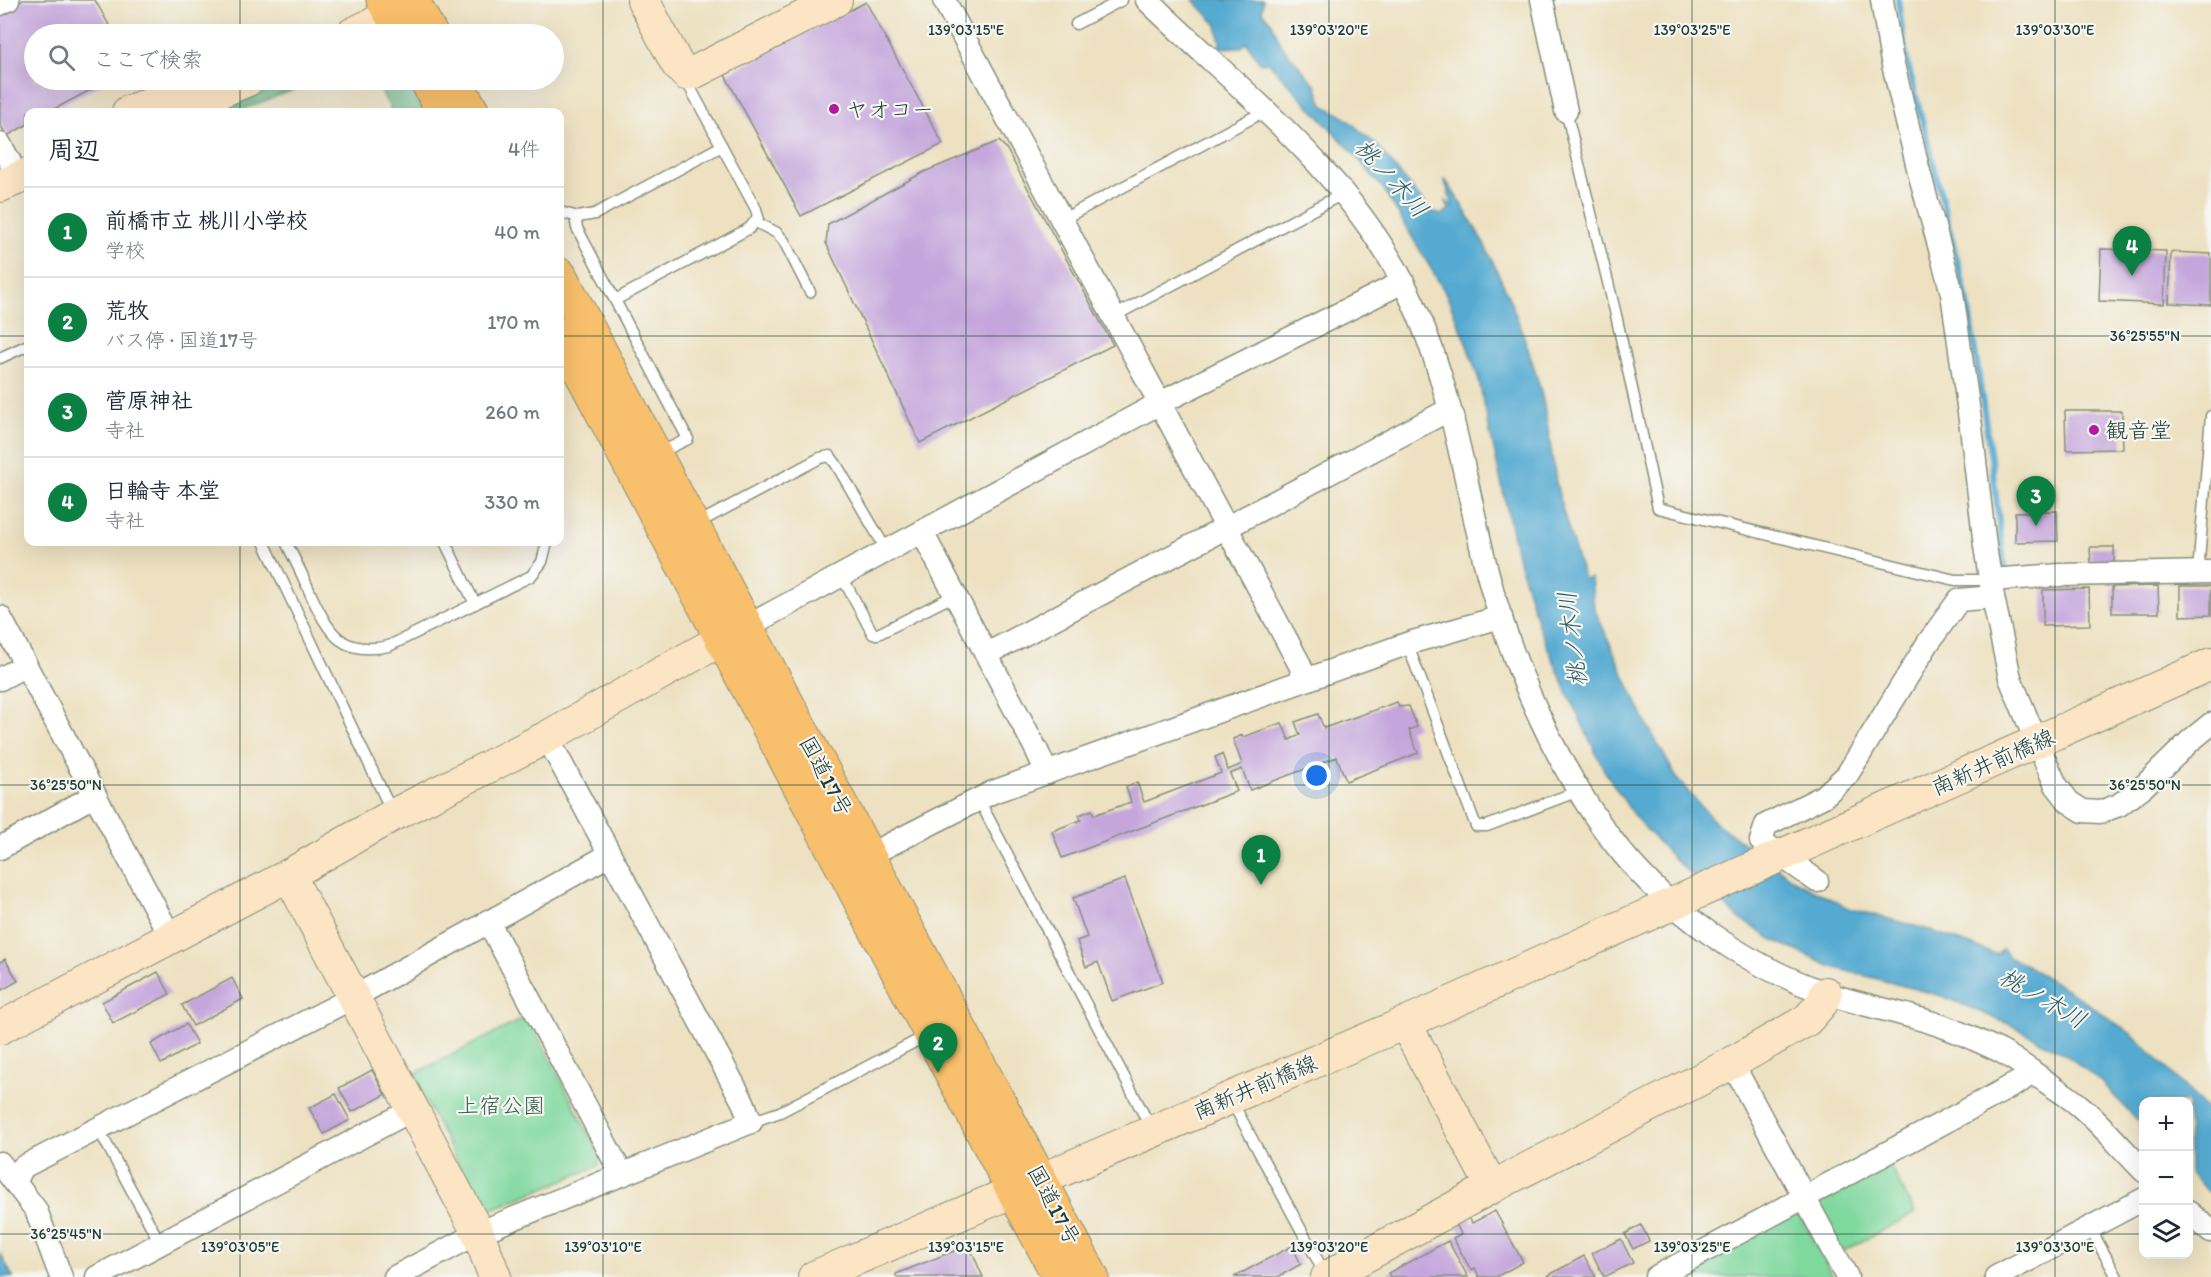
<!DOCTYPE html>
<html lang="ja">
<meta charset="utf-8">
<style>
body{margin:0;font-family:Itim,"Klee One",sans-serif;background:#f2f2f3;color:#1f2937}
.controls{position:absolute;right:18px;bottom:18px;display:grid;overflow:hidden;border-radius:12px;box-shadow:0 6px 24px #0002}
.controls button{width:54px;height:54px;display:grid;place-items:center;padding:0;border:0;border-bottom:2px solid #e0e1e3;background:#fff;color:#1f2937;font:30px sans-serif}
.you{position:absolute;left:1317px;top:776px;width:21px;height:21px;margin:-15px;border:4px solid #fff;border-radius:50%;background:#1a73e8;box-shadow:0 0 0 9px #1a73e833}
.badge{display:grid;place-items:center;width:39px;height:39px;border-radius:50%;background:#0b8043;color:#fff;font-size:20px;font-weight:700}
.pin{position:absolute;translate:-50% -50px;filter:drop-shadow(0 2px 3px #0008)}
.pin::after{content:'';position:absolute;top:32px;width:21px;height:18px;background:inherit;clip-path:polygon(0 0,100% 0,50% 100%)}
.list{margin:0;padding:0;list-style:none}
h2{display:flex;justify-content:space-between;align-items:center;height:78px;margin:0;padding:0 24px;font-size:26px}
h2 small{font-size:20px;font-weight:400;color:#747a83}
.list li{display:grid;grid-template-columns:39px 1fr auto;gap:18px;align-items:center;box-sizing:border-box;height:90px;padding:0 24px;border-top:2px solid #e0e1e3}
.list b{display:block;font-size:22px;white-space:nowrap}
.list p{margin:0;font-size:20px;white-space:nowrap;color:#747a83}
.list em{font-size:20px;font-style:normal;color:#747a83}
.icon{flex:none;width:33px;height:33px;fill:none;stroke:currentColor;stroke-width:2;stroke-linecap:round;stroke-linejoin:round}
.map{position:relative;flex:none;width:2211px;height:1277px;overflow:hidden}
.search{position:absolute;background:#fff;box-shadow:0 6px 24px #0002;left:24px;top:24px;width:540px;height:66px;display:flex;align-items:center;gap:15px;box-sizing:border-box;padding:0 21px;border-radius:33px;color:#747a83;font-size:22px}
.panel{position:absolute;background:#fff;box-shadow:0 6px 24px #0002;left:24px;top:108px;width:540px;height:438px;border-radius:12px}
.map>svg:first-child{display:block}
.green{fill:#7fd89e;stroke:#4f8a69;stroke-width:1.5}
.forest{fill:#67b885;stroke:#437a5c;stroke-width:1.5}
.water{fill:#54aad1;stroke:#3a7482;stroke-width:1.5}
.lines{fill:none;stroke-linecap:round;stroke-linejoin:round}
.stream{stroke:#54aad1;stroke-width:6}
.building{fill:#c4a6dc}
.lane-casing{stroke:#868f7a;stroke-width:13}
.street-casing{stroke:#868f7a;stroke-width:25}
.secondary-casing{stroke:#868f7a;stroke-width:34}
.highway-casing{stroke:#868f7a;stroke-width:35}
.lane{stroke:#fff;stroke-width:10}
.street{stroke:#fff;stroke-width:22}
.secondary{stroke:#fce5c4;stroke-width:32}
.highway{stroke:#f8bf6c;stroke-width:33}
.ticks{fill:none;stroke:#1f3d34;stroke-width:1.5;stroke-opacity:0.45}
.poi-dot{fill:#b5179e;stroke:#f6f6f2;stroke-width:2}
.labels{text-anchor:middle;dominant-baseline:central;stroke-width:4.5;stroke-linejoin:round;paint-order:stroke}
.poi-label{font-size:22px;fill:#1f3d34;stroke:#f6f6f2;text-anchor:start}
.street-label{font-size:22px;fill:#1f3d34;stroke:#f6f6f2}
.park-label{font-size:22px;fill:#325c49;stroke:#f6f6f2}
.water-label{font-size:24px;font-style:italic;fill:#2f5e63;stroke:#f6f6f2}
.ticks-label{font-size:15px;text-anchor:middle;fill:#1f3d34;stroke:#f6f6f2;stroke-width:4.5;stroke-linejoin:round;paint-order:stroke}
</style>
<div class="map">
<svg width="2211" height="1277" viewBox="0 0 2211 1277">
<rect width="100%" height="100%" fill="#f6f6f2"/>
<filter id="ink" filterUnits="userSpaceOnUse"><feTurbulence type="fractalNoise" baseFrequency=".0167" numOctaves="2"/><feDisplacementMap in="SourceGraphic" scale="12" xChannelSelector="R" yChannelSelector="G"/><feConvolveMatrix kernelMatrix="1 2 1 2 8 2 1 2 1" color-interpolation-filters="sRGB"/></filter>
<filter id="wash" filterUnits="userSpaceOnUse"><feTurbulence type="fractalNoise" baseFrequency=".008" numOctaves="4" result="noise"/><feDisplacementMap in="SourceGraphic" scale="24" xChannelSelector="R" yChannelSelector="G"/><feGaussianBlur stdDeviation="1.35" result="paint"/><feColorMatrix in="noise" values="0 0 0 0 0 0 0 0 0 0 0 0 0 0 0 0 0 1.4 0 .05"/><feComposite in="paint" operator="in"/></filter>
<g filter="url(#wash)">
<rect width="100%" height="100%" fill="#ede1c1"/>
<g class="green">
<polygon points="528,1016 601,1157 598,1166 490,1210 480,1206 412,1075"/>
<polygon points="1888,1162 1915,1213 1842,1252 1818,1209 1821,1196"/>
<polygon points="1798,1211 1833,1277 1674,1277"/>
</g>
<g class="forest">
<polygon points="268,80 319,80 236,112 193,112"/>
<polygon points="375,80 418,80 435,112 392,112"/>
</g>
<g class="water">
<path d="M1193,0H1263L1262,12L1272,23L1281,45L1316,86L1323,105L1346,118L1377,146L1431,211L1441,215L1449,210L1446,201L1453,207L1444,178C1488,241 1519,313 1540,388C1549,422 1551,457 1558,491C1565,521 1575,550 1584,579L1591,578L1594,608L1643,717L1678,780L1715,822L1794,880L1848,908L1926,929L1998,955L2003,949L2010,958L2024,964L2074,994L2133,1035L2211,1113V1194L2189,1173L2188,1102H2144L2143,1126L2097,1078L2063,1053L2013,1026L1945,997L1832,967L1771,939L1740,919L1674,859L1634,816L1604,770L1572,703L1539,628L1517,555L1478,377L1463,334L1445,292L1384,190L1358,158L1268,62L1260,63L1246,42L1242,47L1218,48L1220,43L1217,25Z"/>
<polygon points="0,1253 13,1277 0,1277"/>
</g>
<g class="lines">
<polyline class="stream" points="1898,0 1906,56 1968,303 1994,479 2005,573"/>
</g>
<g id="blocks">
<g class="building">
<polygon points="23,0 95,0 114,34 34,34 34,80 109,80 49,112 28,112 28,124 7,136 0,125 0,12"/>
<polygon points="866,2 943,144 801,216 725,75"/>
<polygon points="999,141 1006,148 1113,345 920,443 826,243 828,224 924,172"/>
<polygon points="2101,249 2166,251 2164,304 2099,301"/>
<polygon points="2171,252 2211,254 2211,305 2169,303"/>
<polygon points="2065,411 2122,411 2123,449 2066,450"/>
<polygon points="2057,511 2058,541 2015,542 2015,512"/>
<polygon points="2090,547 2114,547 2114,565 2091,565"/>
<polygon points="2158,586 2159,613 2112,613 2112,587"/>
<polygon points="2180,586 2211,586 2211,615 2180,616"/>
<polygon points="2089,589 2090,625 2043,626 2043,590"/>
<polygon points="1397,702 1399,707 1409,706 1417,727 1409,730 1418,753 1346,781 1337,757 1250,790 1242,769 1230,774 1237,791 1062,858 1052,831 1081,820 1079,815 1092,810 1094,815 1131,802 1126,787 1137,782 1144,802 1221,773 1215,757 1222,754 1228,770 1242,764 1233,739 1242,735 1243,737 1282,723 1289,740 1300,735 1295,722 1318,714 1324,728"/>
<polygon points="1125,879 1163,982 1112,1001 1098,962 1086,967 1077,941 1087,937 1073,898"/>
<polygon points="5,959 18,981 0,991 0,962"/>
<polygon points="158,972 170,994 113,1023 102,1002"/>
<polygon points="232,978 243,999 193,1026 182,1005"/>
<polygon points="186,1024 197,1044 161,1064 151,1044"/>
<polygon points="372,1070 385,1095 352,1112 339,1088"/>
<polygon points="336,1094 350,1120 324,1134 309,1108"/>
<polygon points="1495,1211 1523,1262 1496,1277 1479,1277 1475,1268 1471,1270 1453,1238 1461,1234 1456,1224 1469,1217 1472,1223"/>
<polygon points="1641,1225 1649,1241 1633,1249 1625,1234"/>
<polygon points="1621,1239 1633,1263 1604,1277 1592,1253"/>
<polygon points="1448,1241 1468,1277 1390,1277 1388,1273"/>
<polygon points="969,1245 983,1277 896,1277 896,1274"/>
<polygon points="1292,1246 1301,1264 1278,1277 1234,1277"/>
<polygon points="1584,1256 1596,1277 1546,1277 1551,1274"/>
</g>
</g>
</g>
<g filter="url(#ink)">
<use href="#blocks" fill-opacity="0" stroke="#868f7a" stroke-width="1.5"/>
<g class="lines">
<g class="lane-casing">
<g id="lane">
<polyline points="1076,24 1122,0"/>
<polyline points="1566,111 1616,315 1658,508 1955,580 1990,580"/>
<polyline points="560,212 578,217 595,214 722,146"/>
<polyline points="578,217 576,223 577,228 688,439 659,453"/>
<polyline points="1063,219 1254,117 1260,111 1265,111"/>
<polyline points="756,222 777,233 784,241 810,292"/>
<polyline points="615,300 750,228 758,217 756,209 687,82 686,77"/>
<polyline points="1114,316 1333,199 1345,195"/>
<polyline points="0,358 28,345"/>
<polyline points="696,524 820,458 830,456 836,464 887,551"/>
<polyline points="264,542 392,812"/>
<path d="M286,542C295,560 304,578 312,597C330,635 343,656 389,646L531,576L542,562L547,542"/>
<polyline points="445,542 475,604"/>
<polyline points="2198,572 2211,416"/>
<polyline points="841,575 873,634 878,634 955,595"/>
<polyline points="1407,643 1476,826 1487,826 1573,793 1581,794"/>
<polyline points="978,798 1152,1130"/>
<polyline points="1231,1100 1325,1274"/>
<polyline points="751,1122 780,1112 928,1035"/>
<polyline points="98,1128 160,1243"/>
<polyline points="2090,1228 2117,1277"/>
</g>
</g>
<g class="street-casing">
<g id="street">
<polyline points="944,0 1300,665 1305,680"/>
<path d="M1147,0C1238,89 1343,167 1403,282C1449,371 1462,468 1485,563C1509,659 1557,771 1619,849C1672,914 1744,964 1823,992C1859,1005 1897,1011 1933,1023C1956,1030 1979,1041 2000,1051C2015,1059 2028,1069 2041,1078C2054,1088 2069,1096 2081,1107C2103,1126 2123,1150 2144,1171"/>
<polyline points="1542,0 1566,111"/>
<polyline points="1882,0 1891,56 1919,172 1952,293 1971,427 1985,546 1993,597 2010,678 2037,743 2056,785 2069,802 2083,811 2100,812 2119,805 2145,785 2190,741 2211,724"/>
<polyline points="0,4 8,0"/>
<polyline points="0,144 10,162"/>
<polyline points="922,532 1037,751 1047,773"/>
<polyline points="1990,580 2060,575 2211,572"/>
<polyline points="0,617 170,936"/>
<polyline points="746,627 1160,403 1403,282"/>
<polyline points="987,654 1441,414 1453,416"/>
<polyline points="0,679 26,665"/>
<polyline points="0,848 95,795"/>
<polyline points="869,855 993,792 1409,643 1501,617"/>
<polyline points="1817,881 1761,841 1766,825 1824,796 1847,775 1928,643 1959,600 1993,597"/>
<polyline points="488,921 622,1175"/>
<polyline points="1732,1063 1847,1277"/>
<polyline points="0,1163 36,1210 61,1277"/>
<polyline points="15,1182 23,1167 354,997 609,855"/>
<polyline points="2188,1212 2211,1231"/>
<polyline points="97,1277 412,1110"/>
<polyline points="395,1277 478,1233 751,1122 743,1102 547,737"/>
<polyline points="1656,1277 2021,1081 2030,1070"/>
<polyline points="1996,1277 2144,1199"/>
</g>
</g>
<g class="secondary-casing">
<g id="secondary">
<polyline points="643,0 677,64 686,74 693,73 836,0"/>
<polyline points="352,34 416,3"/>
<polyline points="188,105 248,80"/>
<polyline points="128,112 207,80"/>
<polyline points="0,186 28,174"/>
<polyline points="289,875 478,1233 495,1277"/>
<polyline points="1405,1023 1492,1187"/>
<polyline points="0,1028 289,875 393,815 547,737 744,627"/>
<polyline points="814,1277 1405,1023 2211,664"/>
<polyline points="1327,1277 1492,1187 1732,1063 1807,1020 1822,1003 1826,993"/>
</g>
</g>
<g class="highway-casing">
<g id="highway">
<polyline points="383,0 402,34"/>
<polyline points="412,0 431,34"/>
<polyline points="426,80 443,112"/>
<polyline points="455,80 473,112"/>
<polyline points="560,275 1092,1277"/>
<polyline points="560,333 1059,1277"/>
</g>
</g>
<use href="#lane" class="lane"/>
<use href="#street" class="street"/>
<use href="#secondary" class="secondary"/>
<use href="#highway" class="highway"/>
</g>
</g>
<path class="ticks" d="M240,0V34M603,0V1277M966,0V1277M1329,0V1277M1692,0V1277M2055,0V1277M240,80V112M0,336H28M560,336H2211M240,542V1277M0,785H2211M0,1234H2144M2188,1234H2211"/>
<g class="poi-dot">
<circle cx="834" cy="109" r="6"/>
<circle cx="2094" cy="430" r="6"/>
</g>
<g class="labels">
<g class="poi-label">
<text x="846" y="109">ヤオコー</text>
<text x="2106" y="430">観音堂</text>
</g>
<g class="street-label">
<text transform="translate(1993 762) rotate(-24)">南新井前橋線</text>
<text transform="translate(826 776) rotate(62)">国道17号</text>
<text transform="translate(1255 1087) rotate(-23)">南新井前橋線</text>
<text transform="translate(1054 1205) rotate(62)">国道17号</text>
</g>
<g class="park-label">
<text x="501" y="1105">上宿公園</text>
</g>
<g class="water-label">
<text transform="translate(1392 178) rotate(48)">桃ノ木川</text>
<text transform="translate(1572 639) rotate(-97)">桃ノ木川</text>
<text transform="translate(2043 998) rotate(30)">桃ノ木川</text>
</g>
</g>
<g class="ticks-label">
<text x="966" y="35">139°03'15"E</text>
<text x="1329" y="35">139°03'20"E</text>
<text x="1692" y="35">139°03'25"E</text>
<text x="2055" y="35">139°03'30"E</text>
<text x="2145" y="341">36°25'55"N</text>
<text x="66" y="790">36°25'50"N</text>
<text x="2145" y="790">36°25'50"N</text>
<text x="66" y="1239">36°25'45"N</text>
<text x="240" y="1252">139°03'05"E</text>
<text x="603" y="1252">139°03'10"E</text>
<text x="966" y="1252">139°03'15"E</text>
<text x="1329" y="1252">139°03'20"E</text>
<text x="1692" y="1252">139°03'25"E</text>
<text x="2055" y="1252">139°03'30"E</text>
</g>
</svg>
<div class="controls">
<button>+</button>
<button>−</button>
<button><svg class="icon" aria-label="layers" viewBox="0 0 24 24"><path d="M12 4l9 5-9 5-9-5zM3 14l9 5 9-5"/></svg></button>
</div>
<div class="you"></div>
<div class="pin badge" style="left:1261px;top:885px">1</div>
<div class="pin badge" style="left:938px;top:1073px">2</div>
<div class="pin badge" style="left:2036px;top:526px">3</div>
<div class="pin badge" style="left:2132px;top:276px">4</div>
<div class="search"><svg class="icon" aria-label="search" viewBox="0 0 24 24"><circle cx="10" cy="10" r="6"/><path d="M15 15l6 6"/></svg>ここで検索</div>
<section class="panel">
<h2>周辺<small>4件</small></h2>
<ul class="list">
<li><span class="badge">1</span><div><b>前橋市立 桃川小学校</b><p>学校</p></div><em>40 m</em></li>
<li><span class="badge">2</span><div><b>荒牧</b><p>バス停 · 国道17号</p></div><em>170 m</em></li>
<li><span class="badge">3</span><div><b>菅原神社</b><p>寺社</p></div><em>260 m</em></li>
<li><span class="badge">4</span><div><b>日輪寺 本堂</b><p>寺社</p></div><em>330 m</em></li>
</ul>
</section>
</div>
